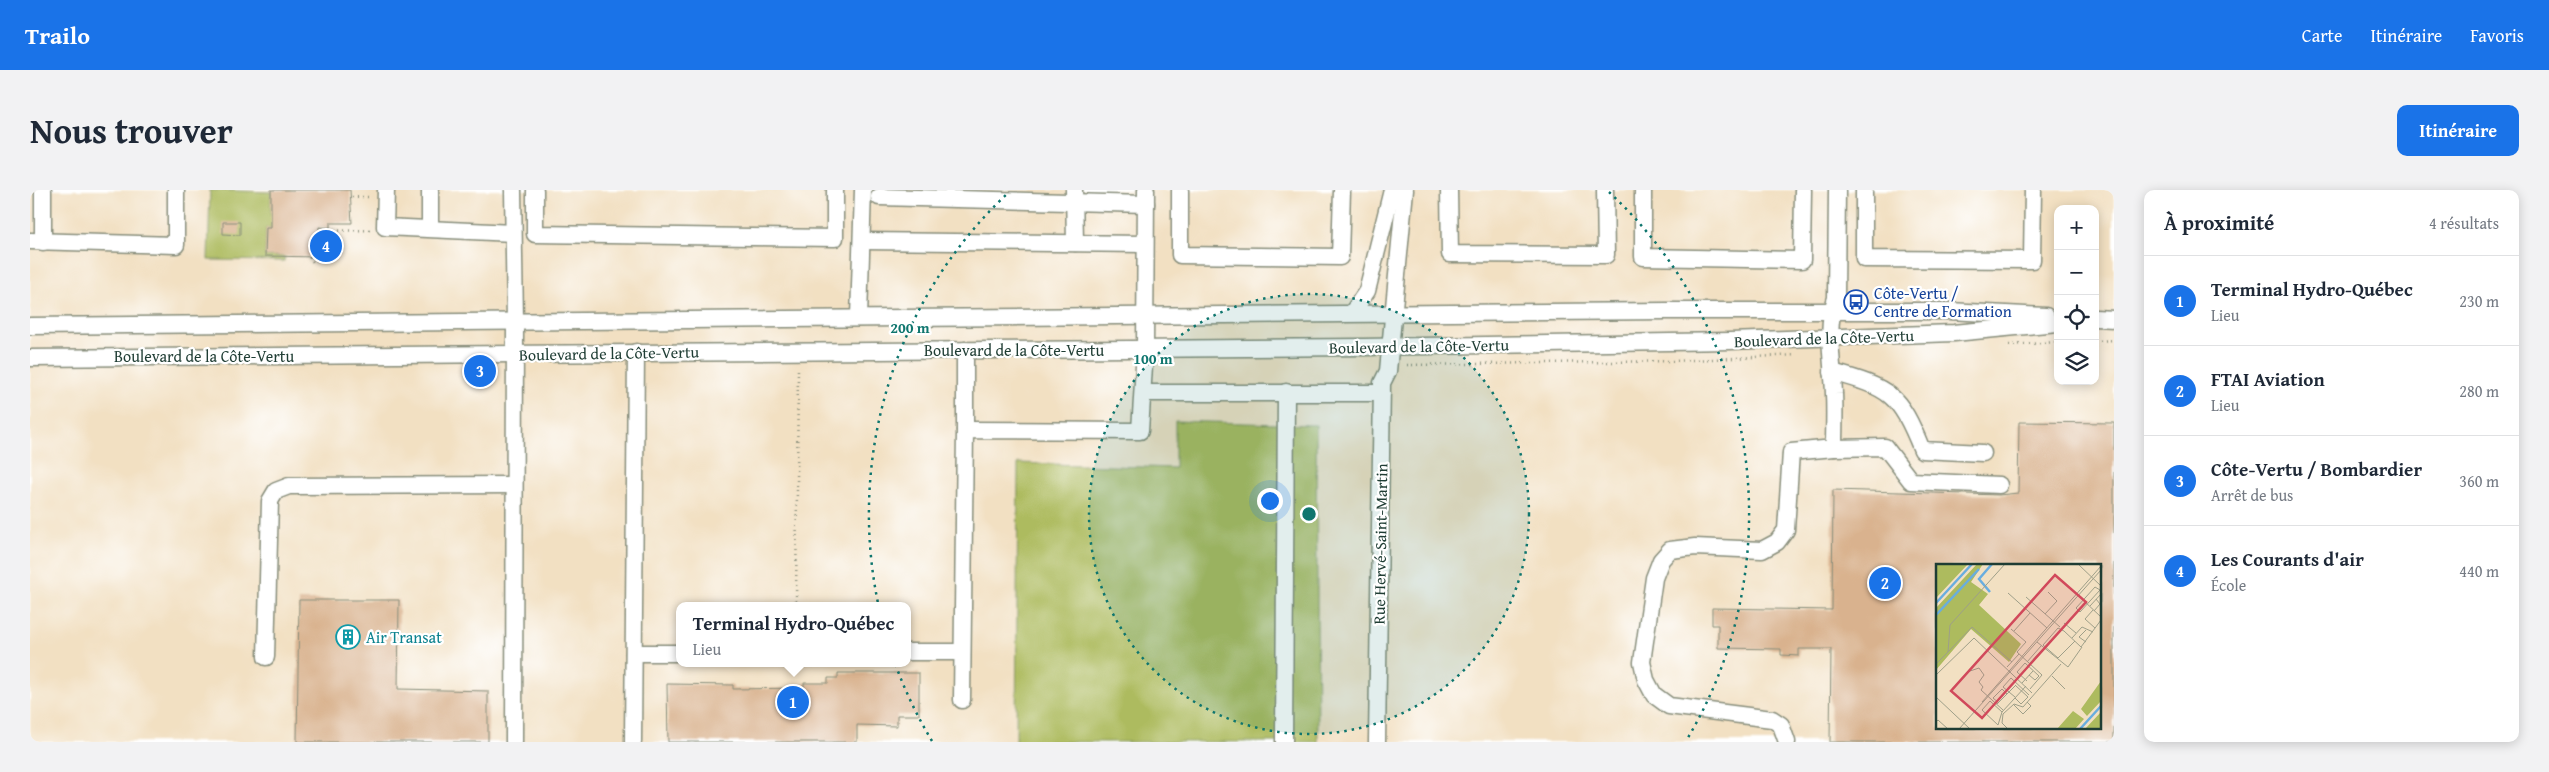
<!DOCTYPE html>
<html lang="fr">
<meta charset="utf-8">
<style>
body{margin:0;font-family:"Gentium Book Plus",serif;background:#f2f2f3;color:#1f2937}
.controls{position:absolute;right:15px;top:15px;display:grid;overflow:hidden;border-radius:10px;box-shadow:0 2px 12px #0003}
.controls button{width:45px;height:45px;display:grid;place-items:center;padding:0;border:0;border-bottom:1px solid #e0e1e3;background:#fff;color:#1f2937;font:25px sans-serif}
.you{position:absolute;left:1239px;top:310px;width:18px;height:18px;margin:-12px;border:4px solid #fff;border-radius:50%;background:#1a73e8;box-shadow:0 0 0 8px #1a73e833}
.badge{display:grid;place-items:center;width:32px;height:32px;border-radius:50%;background:#1a73e8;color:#fff;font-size:16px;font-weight:700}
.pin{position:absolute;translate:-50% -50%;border:2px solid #fff;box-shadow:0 1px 5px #0006}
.popup{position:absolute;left:646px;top:412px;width:235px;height:65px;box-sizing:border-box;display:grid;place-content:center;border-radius:10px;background:#fff;filter:drop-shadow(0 1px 4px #0005);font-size:16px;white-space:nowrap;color:#747a83}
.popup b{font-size:19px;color:#1f2937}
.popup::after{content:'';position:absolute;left:50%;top:100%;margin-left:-10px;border:10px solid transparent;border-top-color:#fff}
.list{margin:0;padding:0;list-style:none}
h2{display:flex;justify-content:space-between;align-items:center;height:65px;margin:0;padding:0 20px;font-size:21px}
h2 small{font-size:16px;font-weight:400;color:#747a83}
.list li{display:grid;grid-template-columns:32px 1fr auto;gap:15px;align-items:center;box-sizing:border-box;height:90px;padding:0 20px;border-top:1px solid #e0e1e3}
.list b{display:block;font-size:19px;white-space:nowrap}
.list p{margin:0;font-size:16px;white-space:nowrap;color:#747a83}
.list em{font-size:16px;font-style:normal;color:#747a83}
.icon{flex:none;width:28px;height:28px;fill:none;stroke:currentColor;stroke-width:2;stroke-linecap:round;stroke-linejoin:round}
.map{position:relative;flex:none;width:2084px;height:552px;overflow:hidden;border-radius:10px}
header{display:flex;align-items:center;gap:30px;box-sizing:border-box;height:70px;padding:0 25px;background:#1a73e8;color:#fff}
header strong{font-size:24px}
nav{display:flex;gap:28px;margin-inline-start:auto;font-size:18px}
.intro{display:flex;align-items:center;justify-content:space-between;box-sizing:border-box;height:120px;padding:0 30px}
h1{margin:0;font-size:35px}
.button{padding:12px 22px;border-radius:10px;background:#1a73e8;color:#fff;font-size:18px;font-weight:700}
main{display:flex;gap:30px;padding:0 30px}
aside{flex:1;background:#fff;border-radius:10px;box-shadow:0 2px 12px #0003}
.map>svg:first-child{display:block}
.green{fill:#adbb5e;stroke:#667c49}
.building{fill:#d9b28e;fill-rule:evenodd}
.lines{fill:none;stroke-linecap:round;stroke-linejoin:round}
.minor-casing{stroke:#888e7b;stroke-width:19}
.path{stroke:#888e7b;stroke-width:2.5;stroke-dasharray:1 4;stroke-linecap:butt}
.minor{stroke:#fff;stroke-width:16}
.ring{fill:none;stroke:#0f766e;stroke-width:2.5;stroke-dasharray:2.5 5}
.labels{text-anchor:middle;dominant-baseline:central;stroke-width:4.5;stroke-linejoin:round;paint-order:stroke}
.transit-label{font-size:16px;fill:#164399;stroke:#fff;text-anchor:start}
.street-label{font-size:16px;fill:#1f3d34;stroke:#fff}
.culture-label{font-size:16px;fill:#0d838f;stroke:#fff;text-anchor:start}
.inset-river{fill:none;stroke:#69addf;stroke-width:2.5}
.inset-road{fill:none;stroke:#9e9f89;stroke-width:1}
.view{fill:#d1495b;fill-opacity:0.15;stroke:#d1495b;stroke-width:2.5}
.inset-edge{fill:none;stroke:#1f3d34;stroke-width:2.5}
.centre{fill:#0f766e;stroke:#fff;stroke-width:2.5}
.ring-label{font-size:15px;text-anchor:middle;font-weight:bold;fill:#0f766e;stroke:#fff;stroke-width:4.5;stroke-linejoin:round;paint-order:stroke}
</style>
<header>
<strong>Trailo</strong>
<nav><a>Carte</a><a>Itinéraire</a><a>Favoris</a></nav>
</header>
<div class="intro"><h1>Nous trouver</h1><a class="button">Itinéraire</a></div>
<main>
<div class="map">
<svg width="2084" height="552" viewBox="0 0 2084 552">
<rect width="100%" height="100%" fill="#fff"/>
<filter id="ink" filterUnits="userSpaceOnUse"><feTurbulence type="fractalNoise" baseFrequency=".02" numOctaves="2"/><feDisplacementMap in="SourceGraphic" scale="10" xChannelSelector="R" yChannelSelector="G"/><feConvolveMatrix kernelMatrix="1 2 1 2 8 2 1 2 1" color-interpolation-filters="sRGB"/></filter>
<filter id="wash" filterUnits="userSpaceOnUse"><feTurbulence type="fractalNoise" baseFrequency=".0096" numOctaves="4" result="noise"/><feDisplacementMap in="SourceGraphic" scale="20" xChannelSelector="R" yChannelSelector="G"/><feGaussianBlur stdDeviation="1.12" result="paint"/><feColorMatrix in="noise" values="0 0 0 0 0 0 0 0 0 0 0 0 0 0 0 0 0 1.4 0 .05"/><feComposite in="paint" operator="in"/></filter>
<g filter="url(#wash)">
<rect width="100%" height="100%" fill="#f2e0c2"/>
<g class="green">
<polygon points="180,0 241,2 241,26 269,27 269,38 236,38 235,66 255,67 254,71 178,70"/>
<polygon points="1145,231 1286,235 1288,552 986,552 988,273 1145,278"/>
</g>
<g id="blocks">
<g class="building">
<polygon points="241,0 320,0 322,33 300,33 300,38 289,37 289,67 235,66 236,38 241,38"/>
<polygon points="193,32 210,32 210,45 193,44"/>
<path d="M1989,232L2084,233V552H1800L1801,459H1769V466L1751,465V459L1688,458V435H1682V418L1802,420L1803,300L1969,305L1988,303ZM1908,376H2070V538H1908Z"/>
<polygon points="269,410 369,410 368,499 458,501 458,552 267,552"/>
<polygon points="808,483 889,483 889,525 867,525 867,536 827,535 827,552 638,552 637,494 703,495 703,499 774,498 774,493 798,493 798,488 808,488"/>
</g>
</g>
</g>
<g filter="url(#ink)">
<use href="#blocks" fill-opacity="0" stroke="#888e7b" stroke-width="1"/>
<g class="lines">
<g class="minor-casing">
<g id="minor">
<polyline points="356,0 355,37 483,43"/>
<polyline points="483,0 485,131 484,552"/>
<polyline points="505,0 505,44 805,48 805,0"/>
<polyline points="1044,0 1045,53"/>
<polyline points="1150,0 1150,65 1310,67 1312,0"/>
<polyline points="1419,0 1420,64 1576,65 1575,0"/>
<polyline points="1613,0 1613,67 1772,70 1773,0"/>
<polyline points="1834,0 1834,69 2002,70 2003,0"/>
<polyline points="849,7 1116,14"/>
<polyline points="400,38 400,0"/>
<polyline points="0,51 146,55 146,0"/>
<polyline points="833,51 1115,54"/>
<polyline points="13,52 13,0"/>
<polyline points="1322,123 1337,101 1362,0"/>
<polyline points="829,128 833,0"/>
<polyline points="2065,128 2084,129"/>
<polyline points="0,136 1637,121 1919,121 2016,126"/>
<polyline points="0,168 1333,157 1700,151 1924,143 2028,133"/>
<path d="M1802,182C1860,198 1869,203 1892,260L1953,263"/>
<polyline points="1113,203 1352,203"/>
<polyline points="935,240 935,160"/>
<polyline points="1804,258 1855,257 1881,291 1969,295"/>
<polyline points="877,462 932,462"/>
<polyline points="604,463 649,463"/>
<polyline points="236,467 240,311 246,301 259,296 484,295"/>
<polyline points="932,510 935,240 1110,241 1115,159 1116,0"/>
<polyline points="603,552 606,162"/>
<polyline points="1254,552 1256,202"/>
<polyline points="1347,552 1352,193 1358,181 1375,0"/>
<path d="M1757,552L1751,535L1742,529L1639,516L1624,505L1616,490L1612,472L1624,388L1631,370L1640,360L1665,357L1732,360L1747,352L1756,340L1761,262L1804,258C1804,240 1805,222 1804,204C1803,171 1795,139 1806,108L1807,0"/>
</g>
</g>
<g class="path">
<polyline points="322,7 340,7"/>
<polyline points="289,41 342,40"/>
<polyline points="279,67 283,72 291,69 293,63 293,41"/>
<polyline points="2065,151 2084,150"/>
<polyline points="1979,155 2028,152"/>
<polyline points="1377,175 1643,171 1766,165"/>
<polyline points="766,416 768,177"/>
</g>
<use href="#minor" class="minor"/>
</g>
</g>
<circle cx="1279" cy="324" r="220" fill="#0f766e" fill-opacity=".12"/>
<g class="ring">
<circle cx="1279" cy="324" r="220"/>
<path d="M902 551A440 440 0 0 1 979 2M1579 2A440 440 0 0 1 1656 551"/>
</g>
<defs>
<g id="bus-ring" transform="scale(1.25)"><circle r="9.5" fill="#fff" stroke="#1a4fb4" stroke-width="1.5"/><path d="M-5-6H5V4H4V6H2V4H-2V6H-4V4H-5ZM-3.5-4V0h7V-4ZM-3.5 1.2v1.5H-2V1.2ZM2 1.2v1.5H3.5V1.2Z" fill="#1a4fb4"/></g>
<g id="building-ring" transform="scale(1.25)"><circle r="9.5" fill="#fff" stroke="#0f9aa8" stroke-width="1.5"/><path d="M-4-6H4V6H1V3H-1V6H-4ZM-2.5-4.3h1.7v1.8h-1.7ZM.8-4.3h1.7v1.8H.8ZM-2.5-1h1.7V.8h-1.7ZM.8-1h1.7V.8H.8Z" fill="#0f9aa8"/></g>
</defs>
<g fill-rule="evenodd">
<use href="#bus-ring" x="1826" y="112"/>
<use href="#building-ring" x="318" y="447"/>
</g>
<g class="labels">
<g class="transit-label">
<text x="1844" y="103">Côte-Vertu /<tspan x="1844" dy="18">Centre de Formation</tspan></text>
</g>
<g class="street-label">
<text transform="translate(1794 148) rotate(-2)">Boulevard de la Côte-Vertu</text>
<text transform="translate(1389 156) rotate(-1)">Boulevard de la Côte-Vertu</text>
<text x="984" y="160">Boulevard de la Côte-Vertu</text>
<text transform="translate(579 163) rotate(-1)">Boulevard de la Côte-Vertu</text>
<text x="174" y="166">Boulevard de la Côte-Vertu</text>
<text transform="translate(1350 354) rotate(-89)">Rue Hervé-Saint-Martin</text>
</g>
<g class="culture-label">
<text x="336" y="447">Air Transat</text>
</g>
</g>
<g transform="translate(1906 374)">
<rect width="165" height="165" fill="#f2e0c2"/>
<path d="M0,0H32L0,34ZM41,0H47L35,18L52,30L43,41L85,80L73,98L35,65L0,106V44ZM165,117V137L151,152L145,145ZM137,147L148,155L139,165H121ZM165,148V165H149Z" fill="#adbb5e"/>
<path class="inset-river" d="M54,28L43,15L56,0M0,39L36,0M0,51L43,5M144,165L165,142"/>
<path class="inset-road" d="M142,0L165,22M159,23L164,26L144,48L140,44ZM72,29L111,64M90,33L124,63M147,36L165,53M154,42L165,30M157,46L149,55L159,64M158,47L164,40L160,35M109,50L121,37L112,28M128,59L140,69M75,65L90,78L81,88L106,111L94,125M150,66L143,73L150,78M78,67L94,49M136,74L146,63L157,68M139,77L122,94L107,81L122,64L128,67L145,83L165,56M101,78L132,103M12,88L36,63L76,98M91,98L105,82M0,100L12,88L14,61L69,0M93,100L107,85M71,103L83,90M132,103L146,83M31,108L43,104L48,111L43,118L47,123L45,126L67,146M0,111L38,74L96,129M116,112L129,125M91,117L81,108L89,99L103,112L99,116L93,111M86,119L97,107M0,133L34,165M79,133L67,123L75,114L93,131M79,134L85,140L92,133L79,121M46,138L165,2M63,139L57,134L66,125L71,130M61,140L79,122M77,140L87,150L95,142L91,138M66,148L54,137L46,146L62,161L66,148L90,122M0,158L2,156L12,165M23,165L165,6M72,165L66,159L67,150L78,140L87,143L125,100"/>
<path class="view" d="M119,11L150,38L46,154L15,127Z"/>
<rect width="165" height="165" class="inset-edge"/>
</g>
<circle cx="1279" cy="324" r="8" class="centre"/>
<g class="ring-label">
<text x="880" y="143">200 m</text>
<text x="1123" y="174">100 m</text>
</g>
</svg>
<div class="controls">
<button>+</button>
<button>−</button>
<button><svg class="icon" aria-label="locate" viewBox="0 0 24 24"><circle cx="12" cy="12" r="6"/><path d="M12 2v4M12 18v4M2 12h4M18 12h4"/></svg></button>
<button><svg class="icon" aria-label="layers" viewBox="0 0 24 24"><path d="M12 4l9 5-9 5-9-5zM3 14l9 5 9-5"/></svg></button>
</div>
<div class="you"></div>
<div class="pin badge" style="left:763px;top:512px">1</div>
<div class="popup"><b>Terminal Hydro-Québec</b>Lieu</div>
<div class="pin badge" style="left:1855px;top:393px">2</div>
<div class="pin badge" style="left:450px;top:181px">3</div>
<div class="pin badge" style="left:296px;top:56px">4</div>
</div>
<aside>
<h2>À proximité<small>4 résultats</small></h2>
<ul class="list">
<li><span class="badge">1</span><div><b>Terminal Hydro-Québec</b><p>Lieu</p></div><em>230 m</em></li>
<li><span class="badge">2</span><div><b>FTAI Aviation</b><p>Lieu</p></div><em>280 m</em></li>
<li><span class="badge">3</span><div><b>Côte-Vertu / Bombardier</b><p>Arrêt de bus</p></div><em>360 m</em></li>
<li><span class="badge">4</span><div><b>Les Courants d'air</b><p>École</p></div><em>440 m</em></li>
</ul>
</aside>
</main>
